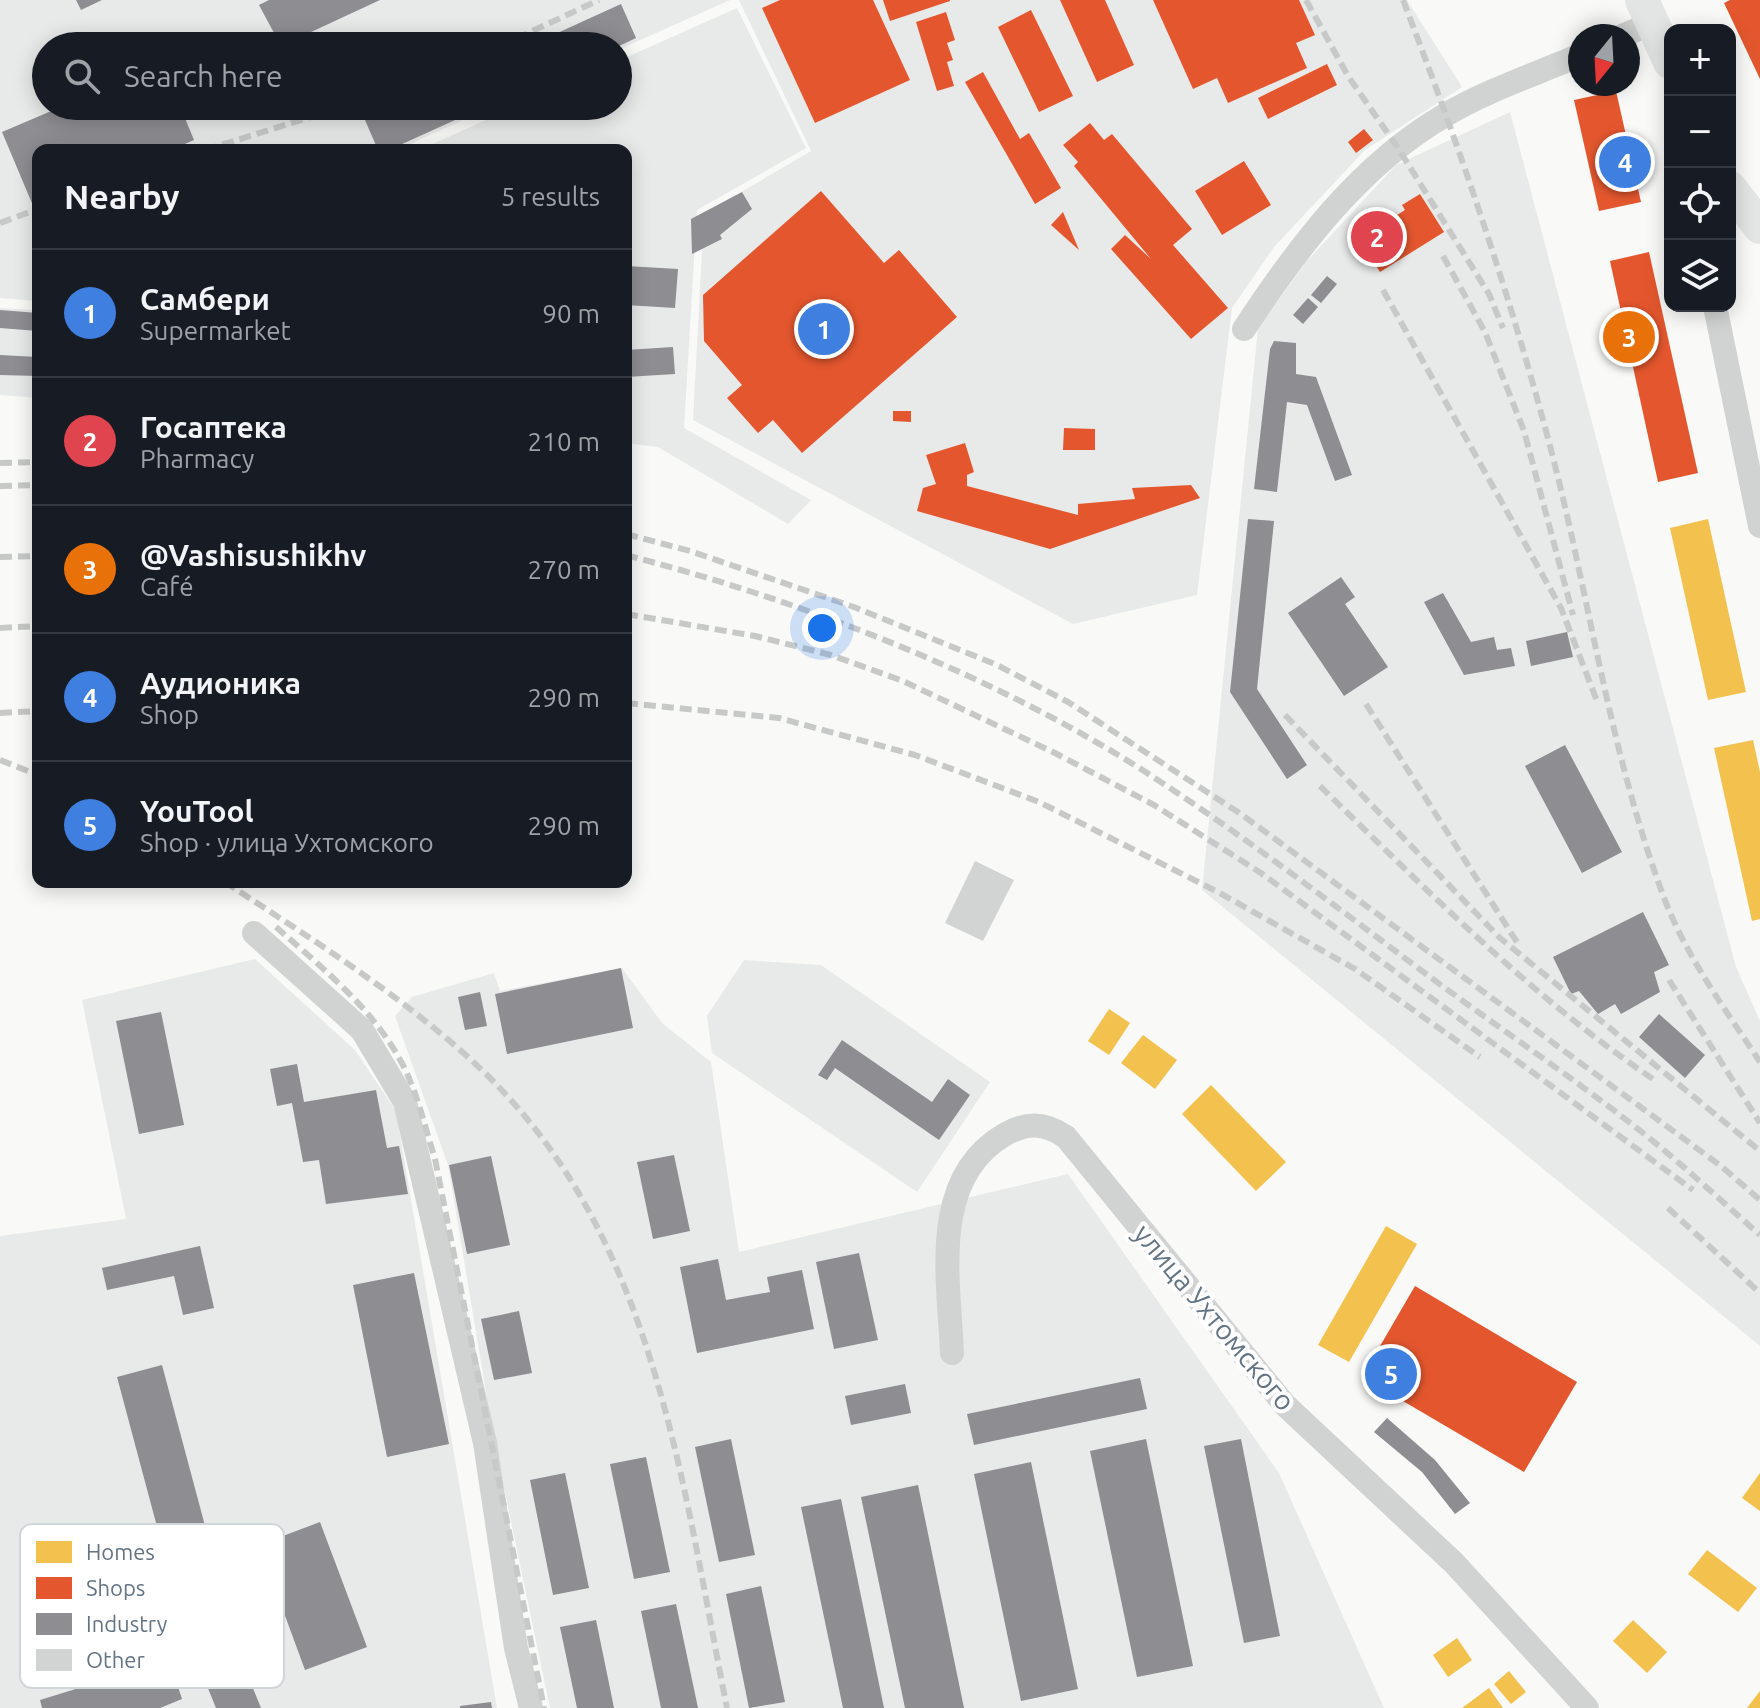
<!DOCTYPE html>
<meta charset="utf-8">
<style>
body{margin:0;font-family:Ubuntu,sans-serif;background:#20242c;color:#f1f3f6}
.controls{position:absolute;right:24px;top:24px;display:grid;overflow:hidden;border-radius:16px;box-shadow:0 4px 20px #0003}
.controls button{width:72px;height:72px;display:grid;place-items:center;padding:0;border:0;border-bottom:2px solid #363941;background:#171b24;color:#f1f3f6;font:40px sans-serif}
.compass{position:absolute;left:1568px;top:24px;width:72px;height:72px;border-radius:50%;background:#171b24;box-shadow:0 4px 20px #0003;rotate:198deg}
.you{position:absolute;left:822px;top:628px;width:28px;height:28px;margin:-20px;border:6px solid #fff;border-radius:50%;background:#1a73e8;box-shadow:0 0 0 12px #1a73e833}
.badge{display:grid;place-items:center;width:52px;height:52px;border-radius:50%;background:#0f766e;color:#fff;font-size:26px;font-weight:700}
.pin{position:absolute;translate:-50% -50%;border:4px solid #fff;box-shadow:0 2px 8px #0006}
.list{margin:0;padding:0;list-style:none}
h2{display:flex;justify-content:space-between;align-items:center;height:104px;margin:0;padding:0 32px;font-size:34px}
h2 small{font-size:26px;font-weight:400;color:#9ea1a6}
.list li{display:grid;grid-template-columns:52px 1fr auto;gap:24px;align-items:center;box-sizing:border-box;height:128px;padding:0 32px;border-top:2px solid #363941}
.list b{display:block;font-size:30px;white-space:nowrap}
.list p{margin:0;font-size:26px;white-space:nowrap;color:#9ea1a6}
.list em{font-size:26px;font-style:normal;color:#9ea1a6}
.icon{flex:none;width:44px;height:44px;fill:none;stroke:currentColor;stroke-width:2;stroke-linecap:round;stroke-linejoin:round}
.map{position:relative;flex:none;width:1760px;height:1708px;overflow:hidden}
.search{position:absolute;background:#171b24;box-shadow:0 4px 20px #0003;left:32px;top:32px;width:600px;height:88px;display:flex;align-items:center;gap:20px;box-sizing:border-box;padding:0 28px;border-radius:44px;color:#9ea1a6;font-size:30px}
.panel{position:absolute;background:#171b24;box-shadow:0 4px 20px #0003;left:32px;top:144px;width:600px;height:744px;border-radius:16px}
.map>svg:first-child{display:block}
.built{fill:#e8e9e9}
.homes{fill:#f2c14e}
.shops{fill:#e4572e}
.industry{fill:#8d8d92}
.building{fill:#d2d4d4}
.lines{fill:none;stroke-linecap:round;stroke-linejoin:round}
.minor{stroke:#d1d3d3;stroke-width:24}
.secondary{stroke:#e3e4e4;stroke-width:34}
.rail{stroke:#c7c9c9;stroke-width:6;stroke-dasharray:12 6;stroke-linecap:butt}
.labels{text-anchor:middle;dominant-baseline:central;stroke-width:8;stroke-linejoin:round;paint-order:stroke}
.street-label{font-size:28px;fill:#637484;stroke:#fff}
.key{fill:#fff;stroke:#d0d5da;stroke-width:2}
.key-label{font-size:22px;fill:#637484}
</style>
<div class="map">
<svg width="1760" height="1708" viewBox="0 0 1760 1708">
<rect width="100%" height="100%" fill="#f9f9f8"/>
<g class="built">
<polygon points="0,0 730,0 618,50 618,46 46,46 46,106 494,106 397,150 38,150 38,301 0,298"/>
<polygon points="739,0 1407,0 1462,87 1365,150 1274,247 1232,308 1197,595 1073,624 693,420 704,214 811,151"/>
<polygon points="737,8 806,148 697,210 684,428 811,500 788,524 658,447 626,443 626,150 419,150 517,106 618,106 618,61"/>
<polygon points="1510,112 1736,967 1760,1021 1760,1346 1202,890 1258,328 1307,261 1396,165"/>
<polygon points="0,308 38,310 38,398 0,395"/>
<polygon points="255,959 355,1050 396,1111 497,1708 0,1708 0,1236 126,1219 82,1000"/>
<polygon points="744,960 821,965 990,1082 917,1192 712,1053 707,1016"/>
<polygon points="622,968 662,1023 711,1062 739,1252 1068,1174 1279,1473 1384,1708 550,1708 494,1440 448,1165 395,1016 412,997 494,973 500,991"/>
</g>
<g class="homes">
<polygon points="1708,519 1746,692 1708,700 1670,528"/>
<polygon points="1753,740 1760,772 1760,919 1752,921 1714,748"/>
<polygon points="1109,1009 1130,1023 1109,1055 1088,1041"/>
<polygon points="1143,1035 1177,1060 1155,1089 1121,1063"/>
<polygon points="1211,1085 1286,1162 1256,1191 1182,1114"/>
<polygon points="1386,1226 1417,1244 1349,1362 1318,1345"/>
<polygon points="1760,1473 1760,1511 1742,1498"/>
<polygon points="1707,1550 1757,1588 1738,1612 1688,1574"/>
<polygon points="1633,1620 1667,1652 1647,1673 1613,1641"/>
<polygon points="1457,1638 1472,1660 1448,1677 1433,1655"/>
<polygon points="1509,1671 1526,1692 1511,1704 1494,1684"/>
<polygon points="1489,1688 1503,1708 1462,1708"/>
<polygon points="1760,1691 1760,1708 1747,1708"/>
</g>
<g class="shops">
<polygon points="780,0 873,0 910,80 815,123 762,8"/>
<polygon points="883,0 950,0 950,1 890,21"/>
<polygon points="1060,0 1105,0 1134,65 1097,82"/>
<polygon points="1153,0 1299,0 1315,35 1296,43 1307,68 1228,103 1217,78 1193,89"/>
<polygon points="1730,0 1760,0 1760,79 1724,3"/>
<polygon points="1031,10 1073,96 1039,112 998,27"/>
<polygon points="946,12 955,40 947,43 953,60 947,62 954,86 937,91 916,22"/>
<polygon points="1327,64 1337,85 1268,119 1258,98"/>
<polygon points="983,72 1020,139 1029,133 1061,188 1035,204 965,82"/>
<polygon points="1616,91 1641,202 1599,211 1574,100"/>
<polygon points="1090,123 1104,140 1112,134 1192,229 1173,245 1228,308 1191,339 1111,249 1125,235 1151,259 1074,166 1078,162 1063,145"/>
<polygon points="1364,129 1373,140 1356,153 1348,142"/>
<polygon points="1244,161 1271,205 1222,235 1195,191"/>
<polygon points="821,191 884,263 899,250 957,317 802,453 773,420 758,433 727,398 742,385 704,341 703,295"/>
<polygon points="1420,194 1444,232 1380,272 1359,239 1405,210 1402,205"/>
<polygon points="1063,212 1079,250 1051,225"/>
<polygon points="1649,252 1698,473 1658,482 1610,261"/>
<polygon points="893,411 911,411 911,422 893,421"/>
<polygon points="1064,428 1095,429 1095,450 1063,450"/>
<polygon points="965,443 974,472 967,475 967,486 1078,515 1078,504 1135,499 1132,488 1191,485 1200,498 1050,549 917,511 923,488 936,484 926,455"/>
<polygon points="1415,1286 1577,1382 1524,1472 1362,1377"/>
</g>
<g class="industry">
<polygon points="76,0 102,0 81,10"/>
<polygon points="269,0 380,0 281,46 259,5"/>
<polygon points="621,4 636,38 619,46 529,46"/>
<polygon points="63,106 180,106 194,140 171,150 38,150 38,206 34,208 2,132"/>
<polygon points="396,106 486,106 389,150 378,150 365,120"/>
<polygon points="742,192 752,209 720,235 722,239 692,254 691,219"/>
<polygon points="626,266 678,269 675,308 626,305"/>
<polygon points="1327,276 1337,284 1321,303 1311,295"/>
<polygon points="1308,298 1318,307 1303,324 1293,315"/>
<polygon points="0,310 38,313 38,331 0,328"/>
<polygon points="1274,341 1296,343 1296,374 1316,377 1352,475 1335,481 1307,405 1287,402 1277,492 1254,489 1270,349"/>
<polygon points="673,347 675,374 626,377 626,350"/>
<polygon points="0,355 38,357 38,376 0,375"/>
<polygon points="1248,519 1274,521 1257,689 1307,765 1287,779 1230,692"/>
<polygon points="1341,577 1355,597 1345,604 1388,667 1344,696 1288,613"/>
<polygon points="1443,593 1471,642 1494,637 1497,650 1511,648 1515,666 1464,675 1424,602"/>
<polygon points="1567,632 1573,657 1531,666 1526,641"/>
<polygon points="1565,745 1622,852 1582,873 1525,766"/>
<polygon points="1643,912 1669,965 1654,972 1660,992 1621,1014 1615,1004 1598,1014 1579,991 1571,994 1553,957"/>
<polygon points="621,968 633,1028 507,1054 495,994"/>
<polygon points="480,992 487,1026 465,1030 458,997"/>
<polygon points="161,1012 184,1125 139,1134 116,1021"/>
<polygon points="1659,1014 1705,1055 1685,1078 1639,1037"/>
<polygon points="842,1040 932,1102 948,1079 970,1095 939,1140 835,1068 827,1080 818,1075"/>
<polygon points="297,1064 304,1102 376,1090 387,1148 399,1146 408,1194 326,1204 319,1160 303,1162 292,1103 277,1106 270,1069"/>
<polygon points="674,1155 690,1231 653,1239 637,1162"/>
<polygon points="491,1156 510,1245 467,1254 449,1165"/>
<polygon points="200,1246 214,1308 183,1315 174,1276 107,1290 102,1268"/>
<polygon points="859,1253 878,1340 834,1349 816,1262"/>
<polygon points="718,1259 726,1300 770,1292 767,1277 802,1270 814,1329 697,1353 680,1267"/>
<polygon points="414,1273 449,1444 387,1457 353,1285"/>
<polygon points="519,1311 532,1373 494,1380 481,1319"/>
<polygon points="162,1365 208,1537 163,1549 117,1377"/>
<polygon points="1140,1378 1147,1409 974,1445 967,1414"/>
<polygon points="905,1384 911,1413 851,1425 845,1396"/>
<polygon points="1387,1418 1435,1460 1470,1503 1455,1514 1422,1472 1374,1432"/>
<polygon points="731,1439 755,1555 719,1562 695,1447"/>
<polygon points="1146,1439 1193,1666 1137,1677 1090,1451"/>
<polygon points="1241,1439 1280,1636 1244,1643 1204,1446"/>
<polygon points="646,1457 670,1572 634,1579 610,1464"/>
<polygon points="1031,1462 1078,1689 1021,1701 974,1474"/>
<polygon points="565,1473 589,1588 553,1595 530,1480"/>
<polygon points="918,1485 964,1708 905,1708 861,1497"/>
<polygon points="841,1499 884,1708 843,1708 801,1507"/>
<polygon points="320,1522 367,1647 305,1670 259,1545"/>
<polygon points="761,1586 785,1702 749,1708 726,1594"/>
<polygon points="676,1604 698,1708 661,1708 641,1611"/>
<polygon points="220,1607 261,1708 216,1708 181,1622"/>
<polygon points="596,1620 614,1708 577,1708 560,1627"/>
<polygon points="171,1665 182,1699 160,1708 42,1708 40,1700 147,1667 149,1672"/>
<polygon points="491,1702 492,1708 460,1708 460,1706"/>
</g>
<polygon class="building" points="975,861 1014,880 983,941 945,923"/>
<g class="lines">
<g class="minor">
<polyline points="1622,36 1652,23"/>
<polyline points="1715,306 1760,526"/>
<path d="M1244,329C1298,247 1360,164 1447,114C1488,90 1536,74 1580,55"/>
<polyline points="254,933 362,1030 405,1102 485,1443 516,1648 531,1708"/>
<path d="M952,1353C949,1280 929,1179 1004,1135C1026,1122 1044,1122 1066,1137L1285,1405L1454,1563L1587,1708"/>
</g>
<g class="secondary">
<polyline points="1642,0 1670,62"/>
<polyline points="1730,188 1760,227"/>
</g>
<g class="rail">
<polyline points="1306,0 1348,76 1398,148 1489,294 1503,328"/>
<path d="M1403,0C1457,140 1507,286 1546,431C1588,585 1607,744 1663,895C1685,955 1725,1009 1760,1062"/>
<polyline points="500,46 599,0"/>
<polyline points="205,150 346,106"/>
<polyline points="0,223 38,209"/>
<polyline points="1443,256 1485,332 1524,431 1573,615"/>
<polyline points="1383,290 1561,608 1597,701"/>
<polyline points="0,463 38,462"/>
<polyline points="0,486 38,485"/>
<polyline points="626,534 690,551 854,607 997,665 1068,702 1241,814 1721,1166 1760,1200"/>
<path d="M626,555C802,601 990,673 1144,771C1240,833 1330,902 1422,971C1493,1024 1568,1074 1638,1129C1680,1162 1720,1200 1760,1235"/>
<polyline points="0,557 38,556"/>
<polyline points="626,614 755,636 831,655 903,681 1055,753 1154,805 1261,873 1693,1190"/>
<polyline points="0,628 38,626"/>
<polyline points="626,703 779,718 915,755 1039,802 1218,892 1355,969 1480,1057"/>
<polyline points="1366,704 1520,947"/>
<polyline points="0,713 38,711"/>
<polyline points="1285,715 1500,938 1760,1151"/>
<polyline points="0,760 38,775"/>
<path d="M1320,786C1427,890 1532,998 1656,1081"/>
<path d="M225,882C313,940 417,1005 491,1079C657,1245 683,1489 727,1708"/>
<path d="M276,927C325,970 386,1019 411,1083C421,1108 427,1134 435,1159L544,1708"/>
<polyline points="1669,980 1760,1123"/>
<polyline points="1668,1208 1760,1293"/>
</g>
</g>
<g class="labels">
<g class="street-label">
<text transform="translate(1215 1317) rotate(50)">улица Ухтомского</text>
</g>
</g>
<rect x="20" y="1524" width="264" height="164" rx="12" class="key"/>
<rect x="36" y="1541" width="36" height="22" fill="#f2c14e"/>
<rect x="36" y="1577" width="36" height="22" fill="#e4572e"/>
<rect x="36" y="1613" width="36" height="22" fill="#8d8d92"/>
<rect x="36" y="1649" width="36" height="22" fill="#d2d4d4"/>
<g class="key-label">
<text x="86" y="1560">Homes</text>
<text x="86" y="1596">Shops</text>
<text x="86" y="1632">Industry</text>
<text x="86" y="1668">Other</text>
</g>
</svg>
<div class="controls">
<button>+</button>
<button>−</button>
<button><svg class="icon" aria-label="locate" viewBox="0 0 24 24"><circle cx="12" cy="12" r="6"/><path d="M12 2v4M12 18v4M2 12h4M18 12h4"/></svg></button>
<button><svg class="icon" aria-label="layers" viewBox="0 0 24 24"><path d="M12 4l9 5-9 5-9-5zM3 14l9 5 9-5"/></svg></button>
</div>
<svg class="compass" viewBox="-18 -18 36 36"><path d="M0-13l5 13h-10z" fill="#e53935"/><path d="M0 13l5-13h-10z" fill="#9ea1a6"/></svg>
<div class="you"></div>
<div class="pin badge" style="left:824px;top:329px;background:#3f7fe0">1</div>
<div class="pin badge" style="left:1377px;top:237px;background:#e0444e">2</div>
<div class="pin badge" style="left:1629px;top:337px;background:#e8710a">3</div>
<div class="pin badge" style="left:1625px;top:162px;background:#3f7fe0">4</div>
<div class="pin badge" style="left:1391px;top:1374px;background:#3f7fe0">5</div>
<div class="search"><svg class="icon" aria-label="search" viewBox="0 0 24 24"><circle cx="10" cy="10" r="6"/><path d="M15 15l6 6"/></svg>Search here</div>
<section class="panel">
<h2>Nearby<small>5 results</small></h2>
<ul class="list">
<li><span class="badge" style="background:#3f7fe0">1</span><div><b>Самбери</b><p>Supermarket</p></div><em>90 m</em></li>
<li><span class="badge" style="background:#e0444e">2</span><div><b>Госаптека</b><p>Pharmacy</p></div><em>210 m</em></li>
<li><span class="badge" style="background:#e8710a">3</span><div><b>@Vashisushikhv</b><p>Café</p></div><em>270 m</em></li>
<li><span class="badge" style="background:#3f7fe0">4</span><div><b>Аудионика</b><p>Shop</p></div><em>290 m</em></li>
<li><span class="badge" style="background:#3f7fe0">5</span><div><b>YouTool</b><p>Shop · улица Ухтомского</p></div><em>290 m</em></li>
</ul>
</section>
</div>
